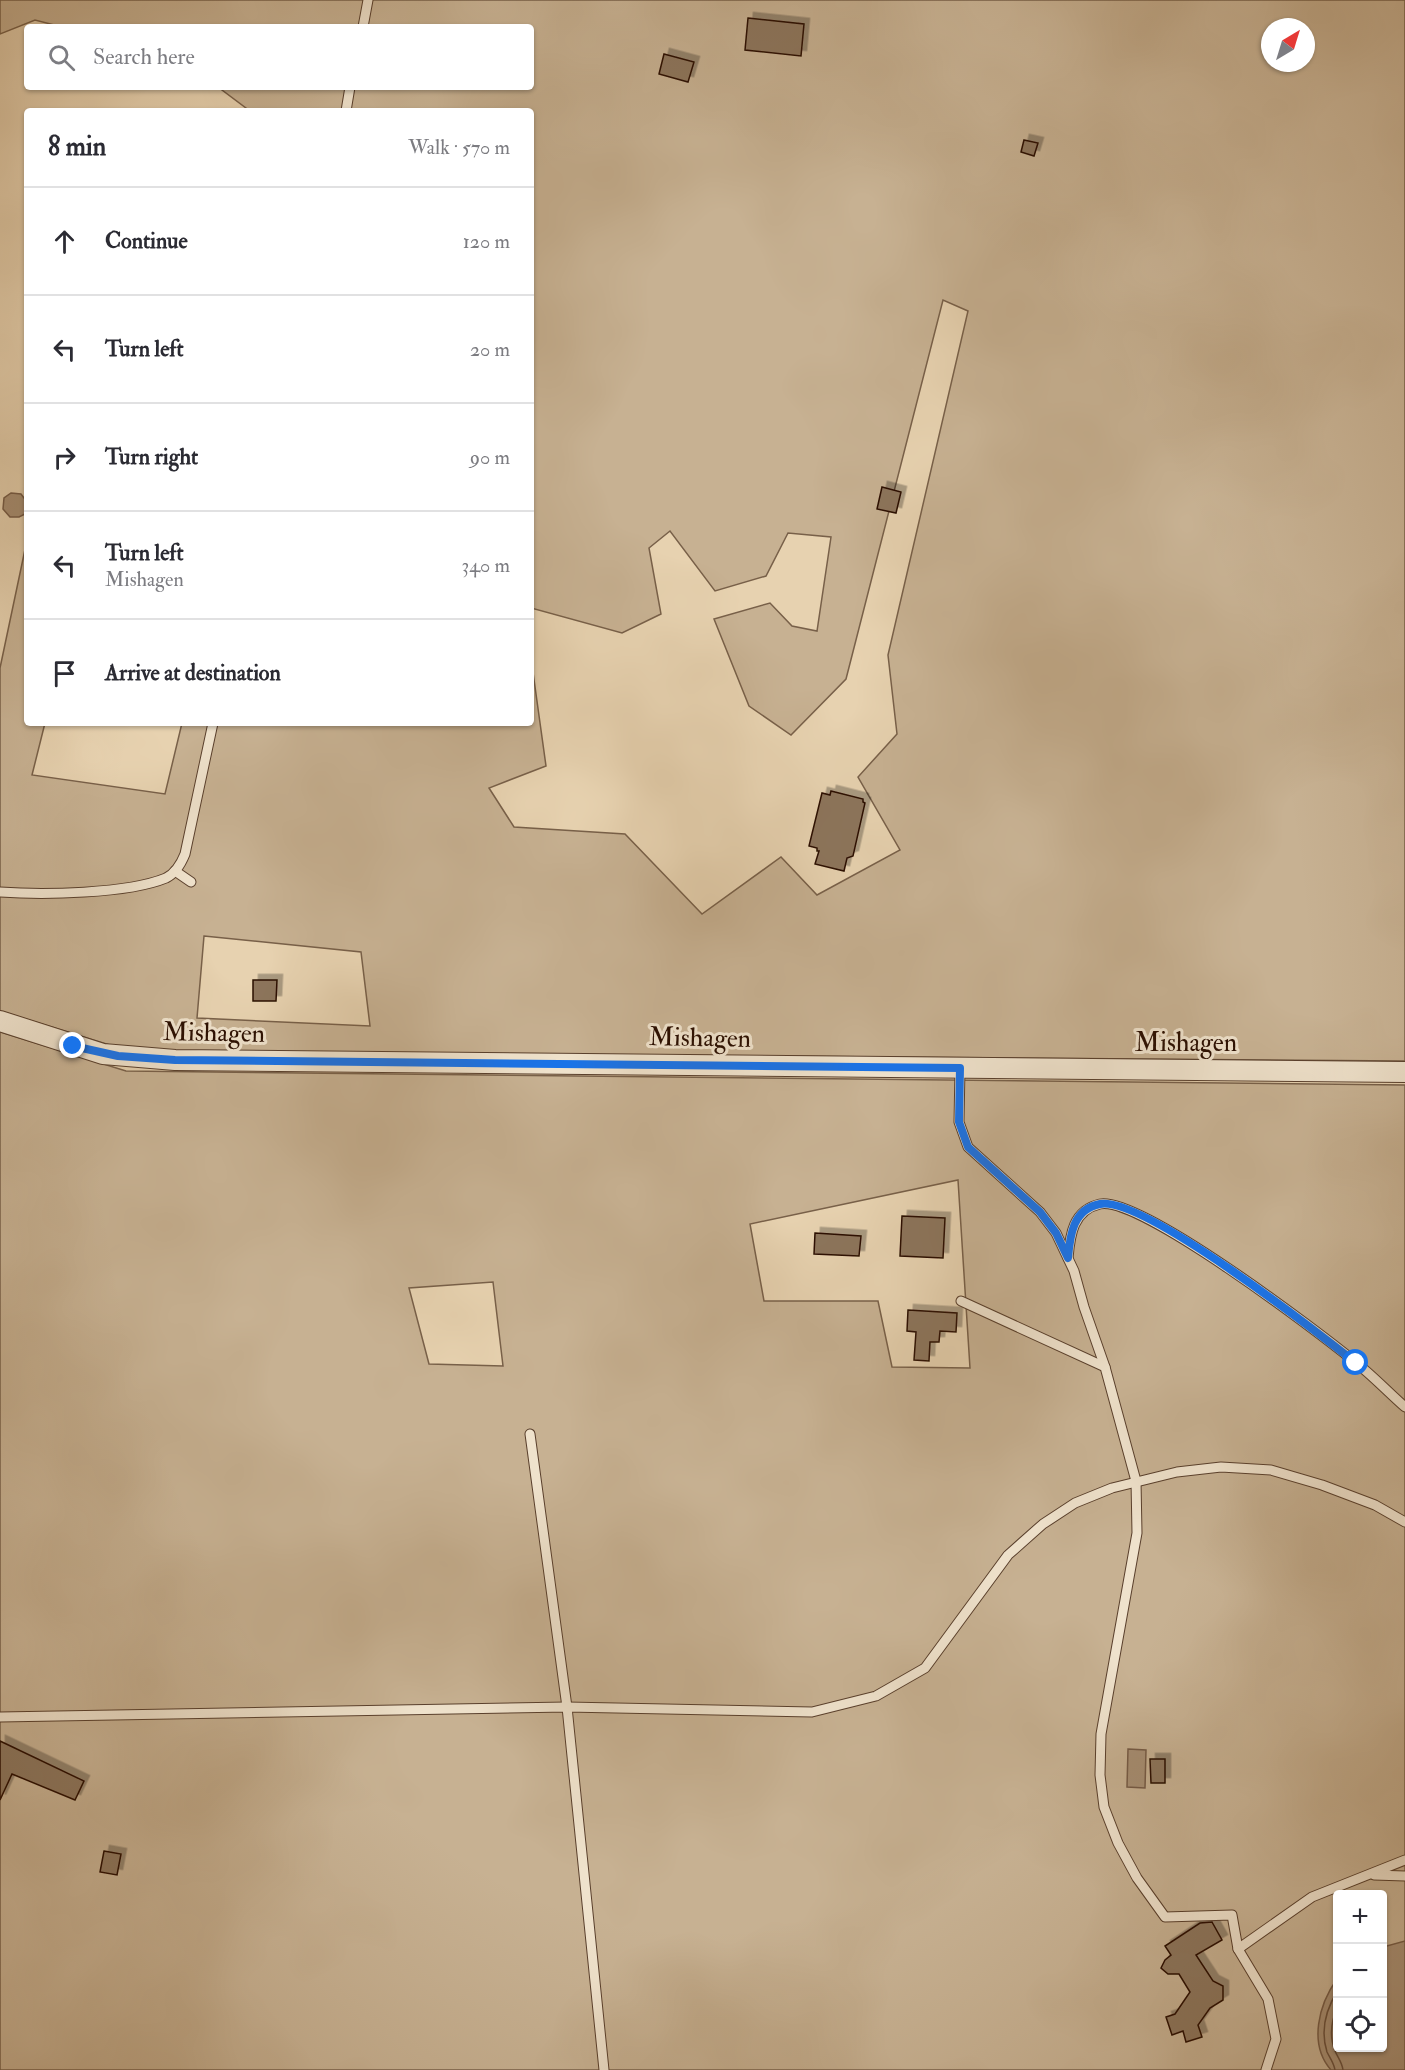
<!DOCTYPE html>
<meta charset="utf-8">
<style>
body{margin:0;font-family:"IM FELL Double Pica",serif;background:#f7f7f7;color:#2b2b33}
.controls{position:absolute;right:18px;bottom:18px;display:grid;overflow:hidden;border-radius:6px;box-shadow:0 2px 4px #0004}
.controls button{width:54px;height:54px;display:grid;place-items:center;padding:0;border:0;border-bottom:2px solid #e1e1e2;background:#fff;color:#2b2b33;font:30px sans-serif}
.compass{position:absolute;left:1261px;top:18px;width:54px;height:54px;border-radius:50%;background:#fff;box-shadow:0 2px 4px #0004;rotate:38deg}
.stop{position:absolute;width:18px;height:18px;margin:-14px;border:4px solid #1a73e8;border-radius:50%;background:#fff}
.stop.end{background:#1a73e8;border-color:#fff;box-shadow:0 2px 6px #0008}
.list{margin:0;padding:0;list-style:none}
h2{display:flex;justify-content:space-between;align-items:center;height:78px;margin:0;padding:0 24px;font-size:26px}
h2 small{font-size:20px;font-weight:400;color:#7c7c81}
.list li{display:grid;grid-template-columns:39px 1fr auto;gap:18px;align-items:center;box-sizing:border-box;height:108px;padding:0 24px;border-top:2px solid #e1e1e2}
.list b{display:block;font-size:22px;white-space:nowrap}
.list p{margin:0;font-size:20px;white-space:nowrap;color:#7c7c81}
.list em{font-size:20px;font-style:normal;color:#7c7c81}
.icon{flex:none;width:33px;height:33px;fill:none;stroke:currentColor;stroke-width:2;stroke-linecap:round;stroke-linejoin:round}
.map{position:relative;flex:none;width:1405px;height:2070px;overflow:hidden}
.search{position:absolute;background:#fff;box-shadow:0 2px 4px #0004;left:24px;top:24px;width:510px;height:66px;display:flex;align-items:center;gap:15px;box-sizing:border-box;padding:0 21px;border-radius:6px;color:#7c7c81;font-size:22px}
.panel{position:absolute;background:#fff;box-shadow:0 2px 4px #0004;left:24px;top:108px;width:510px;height:618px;border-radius:6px}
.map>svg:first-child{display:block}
.green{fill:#c7b192;stroke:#786049;stroke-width:1.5;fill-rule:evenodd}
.water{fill:#a78f74;stroke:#755b46;stroke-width:1.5}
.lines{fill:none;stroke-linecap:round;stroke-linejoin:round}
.shore{stroke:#684e3a;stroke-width:1.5}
.building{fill:#8c745c;stroke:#2a0e00;stroke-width:1.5;filter:url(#shadow)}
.lane-casing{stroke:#593f2c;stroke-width:11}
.street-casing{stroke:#593f2c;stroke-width:22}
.lane{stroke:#efe2cc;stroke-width:9}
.street{stroke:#efe2cc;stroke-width:20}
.route{stroke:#1a73e8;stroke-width:8}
.labels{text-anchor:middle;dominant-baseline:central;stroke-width:6;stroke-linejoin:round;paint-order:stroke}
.street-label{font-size:26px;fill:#2a0e00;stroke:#efe2cc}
</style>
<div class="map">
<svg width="1405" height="2070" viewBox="0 0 1405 2070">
<defs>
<filter id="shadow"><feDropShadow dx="5.5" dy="-5.5" stdDeviation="0" flood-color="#0004"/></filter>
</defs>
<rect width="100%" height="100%" fill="#e7d2b0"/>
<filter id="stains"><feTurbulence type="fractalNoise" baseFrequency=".00333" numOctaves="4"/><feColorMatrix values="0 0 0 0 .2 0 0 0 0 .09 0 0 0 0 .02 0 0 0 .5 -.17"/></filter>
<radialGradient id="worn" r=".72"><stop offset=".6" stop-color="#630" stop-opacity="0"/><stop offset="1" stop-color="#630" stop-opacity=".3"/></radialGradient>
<g class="green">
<path d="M0,0H1405V1061L129,1051L0,1011V668L27,540V723H45L32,775L165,794L182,723H531V658L546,766L489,788L514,827L625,834L702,914L781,857L817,895L900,850L858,777L897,734L888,655L968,311L943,300L846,679L791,735L749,706L714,619L770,603L792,626L817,631L831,537L788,533L766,576L715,591L670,531L649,548L661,614L622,633L531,608V111H250L218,87H531V27H62L35,20L0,34ZM1270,27H1306V63H1270ZM204,936L361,952L370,1026L197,1018Z"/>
<path d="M0,1032L126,1071L1405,1085V2070H0ZM958,1180L970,1368L892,1367L878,1301H764L750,1224ZM493,1282L503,1366L429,1364L409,1288ZM1338,1894H1382V2048H1338Z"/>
</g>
<g class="water">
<polygon points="11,493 21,494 27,502 27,513 19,517 10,517 3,509 4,498"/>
<polygon points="1128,1749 1146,1750 1145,1788 1127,1787"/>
<path d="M1405,1941V2070H1331C1308,2044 1319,2004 1337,1979L1338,2048H1382L1383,1947Z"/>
</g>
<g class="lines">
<g class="shore">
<path d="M1338,2006C1331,2021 1329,2036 1335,2051C1338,2058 1342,2062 1343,2070"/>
<path d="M1335,2070C1334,2063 1330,2058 1327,2052C1320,2030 1326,2009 1338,1990"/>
</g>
</g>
<g class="building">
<polygon points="748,18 804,24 801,56 745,50"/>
<polygon points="664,54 694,62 688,82 659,74"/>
<polygon points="1024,140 1038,143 1034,156 1021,152"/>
<polygon points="882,487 901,492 896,513 877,509"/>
<polygon points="831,791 863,799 863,802 865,803 853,856 847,858 844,871 815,864 819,851 817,851 817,848 809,846 822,793 830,795"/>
<polygon points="253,980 277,980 276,1001 253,1001"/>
<polygon points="902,1216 945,1218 943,1258 900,1256"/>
<polygon points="815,1233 861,1236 859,1256 814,1254"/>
<polygon points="908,1310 957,1313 956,1332 940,1331 939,1342 930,1342 929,1361 914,1360 916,1332 907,1331"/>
<polygon points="0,1741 84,1781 75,1800 12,1774 0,1800"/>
<polygon points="1150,1759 1165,1759 1165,1783 1151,1783"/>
<polygon points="104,1851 121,1854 117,1875 100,1872"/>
<polygon points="1212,1922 1222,1940 1196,1955 1213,1981 1223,1986 1223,2000 1210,2008 1198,2025 1202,2037 1186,2042 1183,2031 1172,2035 1166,2017 1175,2014 1190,1992 1179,1974 1168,1974 1161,1968 1165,1960 1171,1955 1165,1946 1200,1923"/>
</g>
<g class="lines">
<g class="lane-casing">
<g id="lane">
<polyline points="363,27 368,0"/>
<polyline points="346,111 350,87"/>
<polyline points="175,871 191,882"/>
<path d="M0,892C42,895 127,894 166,878C176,873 181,864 185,854L213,723"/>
<polyline points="960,1068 959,1122 968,1147 1040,1212 1056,1233 1074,1271 1084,1307 1105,1367"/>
<path d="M1068,1258C1070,1235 1073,1210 1100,1204C1140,1196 1317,1331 1354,1361C1372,1375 1388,1392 1405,1407"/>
<polyline points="961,1301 1105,1367 1136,1481 1137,1533 1101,1734 1100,1775 1104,1807 1118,1843 1137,1878 1165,1917 1232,1915 1238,1949 1268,1999 1276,2039 1266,2070"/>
<polyline points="530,1434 567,1707 604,2070"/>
<polyline points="0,1717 567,1707 812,1712 876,1696 925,1668 1008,1555 1043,1524 1075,1503 1112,1488 1177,1472 1221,1467 1271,1470 1322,1485 1375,1505 1405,1522"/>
<polyline points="1374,1875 1405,1876"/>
<polyline points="1238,1949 1312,1897 1405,1860"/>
</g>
</g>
<g class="street-casing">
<polyline id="street" points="0,1021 103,1054 175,1060 1405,1072"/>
</g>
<use href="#lane" class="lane"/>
<use href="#street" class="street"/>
</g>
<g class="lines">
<path class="route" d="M73,1046L118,1056L175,1060L960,1068L959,1122L968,1147L1040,1212L1056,1233L1068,1258C1070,1235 1073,1209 1100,1204C1143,1196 1317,1332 1356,1363"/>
</g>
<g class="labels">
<g class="street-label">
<text transform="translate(214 1033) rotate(1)">Mishagen</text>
<text transform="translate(700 1038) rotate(1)">Mishagen</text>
<text x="1186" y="1043">Mishagen</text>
</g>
</g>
<rect width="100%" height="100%" filter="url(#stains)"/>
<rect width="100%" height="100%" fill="url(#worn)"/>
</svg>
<div class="controls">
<button>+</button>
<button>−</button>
<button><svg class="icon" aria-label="locate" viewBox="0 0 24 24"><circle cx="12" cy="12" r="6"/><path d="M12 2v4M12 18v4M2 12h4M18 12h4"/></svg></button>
</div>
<svg class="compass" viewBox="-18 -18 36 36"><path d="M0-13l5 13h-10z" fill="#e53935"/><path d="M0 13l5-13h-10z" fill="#7c7c81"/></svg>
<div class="stop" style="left:1356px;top:1363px"></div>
<div class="stop end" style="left:73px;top:1046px"></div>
<div class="search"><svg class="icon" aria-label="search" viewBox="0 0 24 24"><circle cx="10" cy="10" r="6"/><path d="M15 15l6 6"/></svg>Search here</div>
<section class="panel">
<h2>8 min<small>Walk · 570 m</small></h2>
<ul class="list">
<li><svg class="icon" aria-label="ahead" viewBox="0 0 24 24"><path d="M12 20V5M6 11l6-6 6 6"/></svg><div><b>Continue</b></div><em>120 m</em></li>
<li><svg class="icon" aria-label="left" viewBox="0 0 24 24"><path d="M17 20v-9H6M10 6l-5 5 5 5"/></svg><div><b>Turn left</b></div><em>20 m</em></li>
<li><svg class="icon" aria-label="right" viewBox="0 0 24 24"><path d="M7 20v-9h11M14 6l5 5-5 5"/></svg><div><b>Turn right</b></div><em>90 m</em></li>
<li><svg class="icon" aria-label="left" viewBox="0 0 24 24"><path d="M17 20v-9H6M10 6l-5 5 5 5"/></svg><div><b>Turn left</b><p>Mishagen</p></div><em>340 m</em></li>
<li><svg class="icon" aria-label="arrive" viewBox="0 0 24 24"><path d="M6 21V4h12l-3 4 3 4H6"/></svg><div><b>Arrive at destination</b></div></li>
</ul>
</section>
</div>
